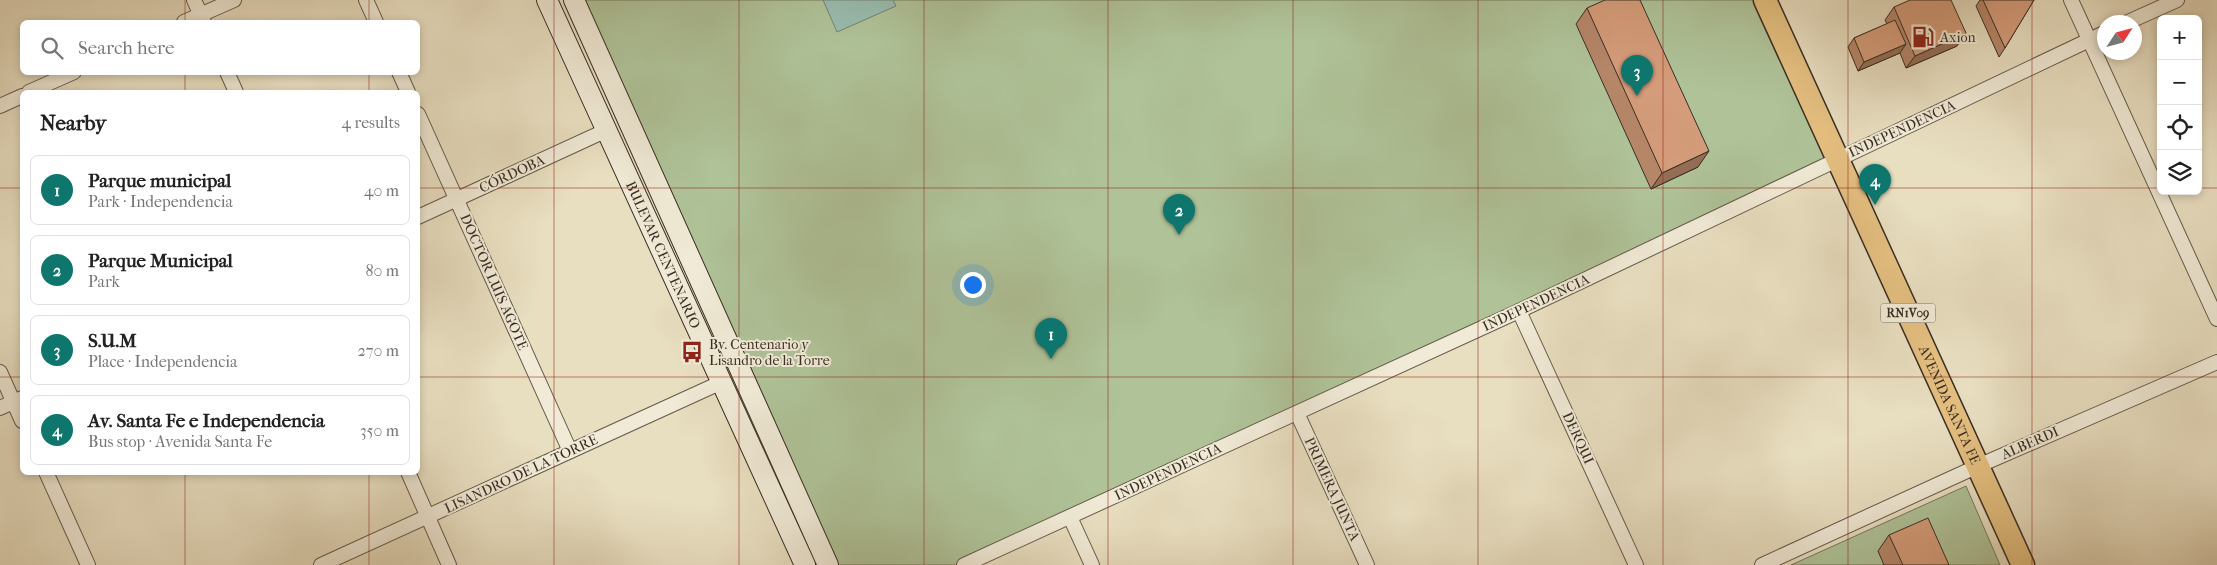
<!DOCTYPE html>
<meta charset="utf-8">
<style>
body{margin:0;font-family:"IM FELL French Canon",serif;background:#f6f6f6;color:#222}
.controls{position:absolute;right:15px;top:15px;display:grid;overflow:hidden;border-radius:8px;box-shadow:0 2px 8px #0003}
.controls button{width:45px;height:45px;display:grid;place-items:center;padding:0;border:0;border-bottom:1px solid #e0e0e0;background:#fff;color:#222;font:25px sans-serif}
.compass{position:absolute;left:2097px;top:15px;width:45px;height:45px;border-radius:50%;background:#fff;box-shadow:0 2px 8px #0003;rotate:54deg}
.you{position:absolute;left:972px;top:284px;width:18px;height:18px;margin:-12px;border:4px solid #fff;border-radius:50%;background:#1a73e8;box-shadow:0 0 0 8px #1a73e833}
.badge{display:grid;place-items:center;width:32px;height:32px;border-radius:50%;background:#0f766e;color:#fff;font-size:16px;font-weight:700}
.pin{position:absolute;translate:-50% -41px;filter:drop-shadow(0 1px 2px #0008)}
.pin::after{content:'';position:absolute;top:26px;width:18px;height:15px;background:inherit;clip-path:polygon(0 0,100% 0,50% 100%)}
.list{margin:0;padding:0;list-style:none}
h2{display:flex;justify-content:space-between;align-items:center;height:65px;margin:0;padding:0 20px;font-size:21px}
h2 small{font-size:16px;font-weight:400;color:#767676}
.list li{display:grid;grid-template-columns:32px 1fr auto;gap:15px;align-items:center;box-sizing:border-box;height:70px;margin:0 10px 10px;padding:0 10px;border:1px solid #e0e0e0;border-radius:8px}
.list b{display:block;font-size:19px;white-space:nowrap}
.list p{margin:0;font-size:16px;white-space:nowrap;color:#767676}
.list em{font-size:16px;font-style:normal;color:#767676}
.icon{flex:none;width:28px;height:28px;fill:none;stroke:currentColor;stroke-width:2;stroke-linecap:round;stroke-linejoin:round}
.map{position:relative;flex:none;width:2217px;height:565px;overflow:hidden}
.search{position:absolute;background:#fff;box-shadow:0 2px 8px #0003;left:20px;top:20px;width:400px;height:55px;display:flex;align-items:center;gap:12px;box-sizing:border-box;padding:0 18px;border-radius:8px;color:#767676;font-size:19px}
.panel{position:absolute;background:#fff;box-shadow:0 2px 8px #0003;left:20px;top:90px;width:400px;height:385px;border-radius:8px}
.map>svg:first-child{display:block}
.green{fill:#afc298;stroke:#74785e}
.water{fill:#98bcae;stroke:#728376}
.lines{fill:none;stroke-linecap:round;stroke-linejoin:round}
.minor-casing{stroke:#655a4a;stroke-width:16}
.secondary-casing{stroke:#392e23;stroke-width:22}
.primary-casing{stroke:#392e23;stroke-width:25}
.minor{stroke:#f0ead6;stroke-width:14}
.secondary{stroke:#f0ead6;stroke-width:20}
.primary{stroke:#e4bf80;stroke-width:22}
.wall{fill:#b68669;stroke:#392e23}
.shaded-wall{fill:#946d55;stroke:#392e23}
.building{fill:#d49c7a;stroke:#392e23}
.grid{fill:none;stroke:#8f2418;stroke-width:1;stroke-opacity:0.55}
.labels{text-anchor:middle;dominant-baseline:central;stroke-width:4;stroke-linejoin:round;paint-order:stroke}
.shield{fill:#f0ead6;stroke:#706659;stroke-width:1}
.shield-label{font-size:12px;font-weight:bold;fill:#392e23}
.poi-label{font-size:14px;fill:#392e23;stroke:#f0ead6;text-anchor:start}
.street-label{font-size:14px;fill:#392e23;stroke:#f0ead6}
</style>
<div class="map">
<svg width="2217" height="565" viewBox="0 0 2217 565">
<rect width="100%" height="100%" fill="#e8dec0"/>
<filter id="stains"><feTurbulence type="fractalNoise" baseFrequency=".004" numOctaves="4"/><feColorMatrix values="0 0 0 0 .2 0 0 0 0 .09 0 0 0 0 .02 0 0 0 .5 -.17"/></filter>
<radialGradient id="worn" r=".72"><stop offset=".6" stop-color="#630" stop-opacity="0"/><stop offset="1" stop-color="#630" stop-opacity=".3"/></radialGradient>
<g class="green">
<polygon points="574,0 1765,0 1838,160 964,565 828,565"/>
<polygon points="1966,486 2000,565 1791,565"/>
</g>
<polygon class="water" points="823,0 893,0 896,6 837,32"/>
<g class="lines">
<g class="minor-casing">
<g id="minor">
<polyline points="194,0 204,22"/>
<polyline points="366,0 376,22"/>
<polyline points="2071,0 2217,319"/>
<polyline points="184,22 234,0"/>
<polyline points="2128,22 2177,0"/>
<polyline points="227,72 236,92"/>
<polyline points="399,72 408,92"/>
<polyline points="29,92 74,72"/>
<polyline points="0,106 22,96"/>
<polyline points="418,114 570,451"/>
<polyline points="418,217 607,130"/>
<polyline points="1519,311 1636,565"/>
<polyline points="0,372 22,421"/>
<polyline points="0,408 22,398"/>
<polyline points="1297,413 1367,565"/>
<polyline points="46,472 88,565"/>
<polyline points="408,472 449,565"/>
<polyline points="1070,517 1092,565"/>
<polyline points="321,565 722,382"/>
<polyline points="964,565 1519,311 2104,33"/>
<polyline points="1762,565 1978,466 2217,362"/>
</g>
</g>
<g class="secondary-casing">
<g id="secondary">
<path id="s1" d="M547,0L805,565"/>
<polyline points="574,0 828,565"/>
</g>
</g>
<g class="primary-casing">
<g id="primary">
<path id="s2" d="M1765,0L2023,565"/>
</g>
</g>
<use href="#minor" class="minor"/>
<use href="#secondary" class="secondary"/>
<use href="#primary" class="primary"/>
</g>
<g class="wall">
<polygon points="1980,0 2034,0 2005,48 1999,57 1976,6"/>
<polygon points="1894,7 1957,46 1906,68 1900,53 1858,71 1848,47 1854,38 1887,24 1885,20"/>
<polygon points="1587,8 1698,167 1651,189 1576,24"/>
<polygon points="1889,535 1949,565 1884,565 1878,551"/>
</g>
<g class="shaded-wall">
<polygon points="1966,33 1957,46 1906,68 1915,56"/>
<polygon points="1906,44 1900,53 1858,71 1864,62"/>
<polygon points="1709,151 1698,167 1651,189 1662,173"/>
</g>
<g class="building">
<polygon points="1605,0 1640,0 1709,151 1662,173 1587,8"/>
<polygon points="1910,0 1951,0 1966,33 1915,56 1894,7"/>
<polygon points="1983,0 2034,0 2005,48"/>
<polygon points="1895,20 1906,44 1864,62 1854,38"/>
<polygon points="1928,518 1949,565 1903,565 1889,535"/>
</g>
<path class="grid" d="M185,0V22M369,0V22M554,0V565M739,0V565M924,0V565M1108,0V565M1293,0V565M1478,0V565M1663,0V565M1848,0V565M2032,0V565M185,72V92M369,72V92M0,188H22M418,188H2161M2198,188H2217M0,377H22M418,377H2217M185,472V565M369,472V565"/>
<defs>
<g id="fuel-bare" transform="scale(1.725)"><path d="M-5.5-6h7V0h2V4h1.3V-2.5L3-4.5l.8-.8L6-3V5H2.5V1h-1V6h-7ZM-4.2-4.7v3.2H.2V-4.7Z" fill="#8f2418" stroke="#f0ead6" stroke-width="2.5" paint-order="stroke"/></g>
<g id="bus-bare" transform="scale(1.725)"><path d="M-5-6H5V4H4V6H2V4H-2V6H-4V4H-5ZM-3.5-4V0h7V-4ZM-3.5 1.2v1.5H-2V1.2ZM2 1.2v1.5H3.5V1.2Z" fill="#8f2418" stroke="#f0ead6" stroke-width="2.5" paint-order="stroke"/></g>
</defs>
<g fill-rule="evenodd">
<use href="#fuel-bare" x="1923" y="37"/>
<use href="#bus-bare" x="692" y="352"/>
</g>
<g class="labels">
<rect class="shield" x="1880.5" y="303.5" width="55" height="19" rx="4"/>
<g class="shield-label">
<text x="1908" y="313">RN1V09</text>
</g>
<g class="poi-label">
<text x="1940" y="37">Axion</text>
<text x="709" y="344">Bv. Centenario y<tspan x="709" dy="16">Lisandro de la Torre</tspan></text>
</g>
<g class="street-label">
<text transform="translate(1902 129) rotate(-25)">INDEPENDENCIA</text>
<text transform="translate(512 174) rotate(-25)">CÓRDOBA</text>
<text stroke="none"><textPath href="#s1" startOffset="280">BULEVAR CENTENARIO</textPath></text>
<text transform="translate(494 282) rotate(66)">DOCTOR LUIS AGOTE</text>
<text transform="translate(1536 303) rotate(-25)">INDEPENDENCIA</text>
<text stroke="none"><textPath href="#s2" startOffset="445">AVENIDA SANTA FE</textPath></text>
<text transform="translate(1578 438) rotate(65)">DERQUI</text>
<text transform="translate(2030 443) rotate(-24)">ALBERDI</text>
<text transform="translate(1168 472) rotate(-25)">INDEPENDENCIA</text>
<text transform="translate(521 474) rotate(-25)">LISANDRO DE LA TORRE</text>
<text transform="translate(1332 489) rotate(65)">PRIMERA JUNTA</text>
</g>
</g>
<rect width="100%" height="100%" filter="url(#stains)"/>
<rect width="100%" height="100%" fill="url(#worn)"/>
</svg>
<div class="controls">
<button>+</button>
<button>−</button>
<button><svg class="icon" aria-label="locate" viewBox="0 0 24 24"><circle cx="12" cy="12" r="6"/><path d="M12 2v4M12 18v4M2 12h4M18 12h4"/></svg></button>
<button><svg class="icon" aria-label="layers" viewBox="0 0 24 24"><path d="M12 4l9 5-9 5-9-5zM3 14l9 5 9-5"/></svg></button>
</div>
<svg class="compass" viewBox="-18 -18 36 36"><path d="M0-13l5 13h-10z" fill="#e53935"/><path d="M0 13l5-13h-10z" fill="#767676"/></svg>
<div class="you"></div>
<div class="pin badge" style="left:1051px;top:359px">1</div>
<div class="pin badge" style="left:1179px;top:235px">2</div>
<div class="pin badge" style="left:1637px;top:96px">3</div>
<div class="pin badge" style="left:1875px;top:205px">4</div>
<div class="search"><svg class="icon" aria-label="search" viewBox="0 0 24 24"><circle cx="10" cy="10" r="6"/><path d="M15 15l6 6"/></svg>Search here</div>
<section class="panel">
<h2>Nearby<small>4 results</small></h2>
<ul class="list">
<li><span class="badge">1</span><div><b>Parque municipal</b><p>Park · Independencia</p></div><em>40 m</em></li>
<li><span class="badge">2</span><div><b>Parque Municipal</b><p>Park</p></div><em>80 m</em></li>
<li><span class="badge">3</span><div><b>S.U.M</b><p>Place · Independencia</p></div><em>270 m</em></li>
<li><span class="badge">4</span><div><b>Av. Santa Fe e Independencia</b><p>Bus stop · Avenida Santa Fe</p></div><em>350 m</em></li>
</ul>
</section>
</div>
